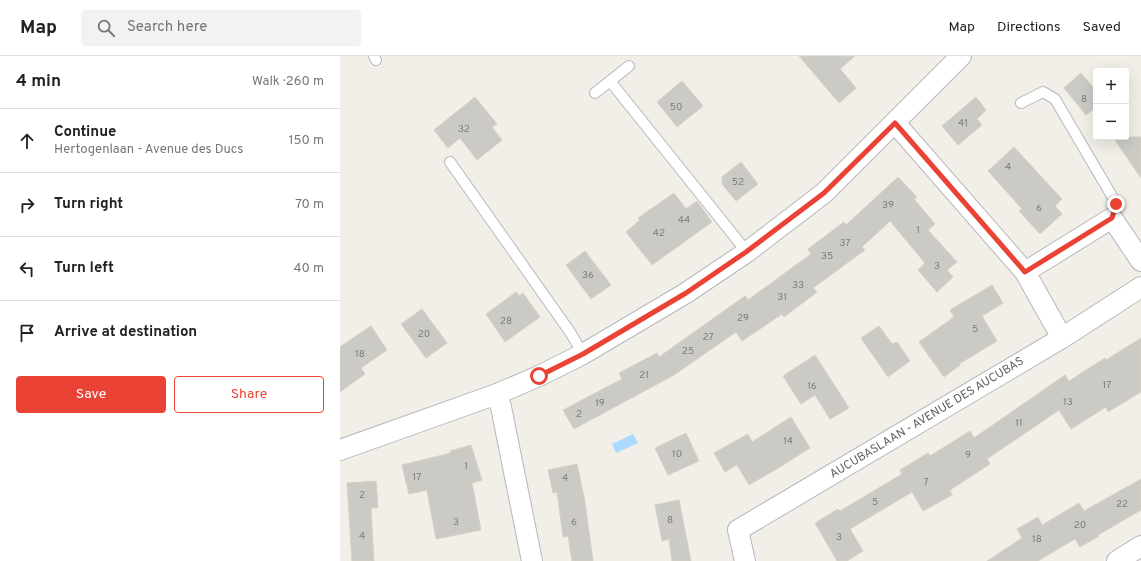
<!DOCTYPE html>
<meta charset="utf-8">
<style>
body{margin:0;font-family:Overpass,sans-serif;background:#f2f2f2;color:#222}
.controls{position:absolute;right:12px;top:12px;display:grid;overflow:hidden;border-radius:4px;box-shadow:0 4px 16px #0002}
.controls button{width:36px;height:36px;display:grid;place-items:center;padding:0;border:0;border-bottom:1px solid #e0e0e0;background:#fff;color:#222;font:20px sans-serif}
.stop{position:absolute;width:12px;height:12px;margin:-9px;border:3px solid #ea4335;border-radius:50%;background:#fff}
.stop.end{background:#ea4335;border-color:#fff;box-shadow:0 1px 4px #0008}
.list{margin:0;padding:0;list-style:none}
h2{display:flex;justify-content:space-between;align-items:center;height:52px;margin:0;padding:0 16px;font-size:17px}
h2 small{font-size:13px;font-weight:400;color:#767676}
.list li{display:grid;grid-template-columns:26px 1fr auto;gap:12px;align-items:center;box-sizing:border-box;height:64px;padding:0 16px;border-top:1px solid #e0e0e0}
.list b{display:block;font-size:15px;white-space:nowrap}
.list p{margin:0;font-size:13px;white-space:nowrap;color:#767676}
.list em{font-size:13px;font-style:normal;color:#767676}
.actions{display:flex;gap:8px;padding:12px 16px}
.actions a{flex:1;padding:9px 0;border:1px solid #ea4335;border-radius:4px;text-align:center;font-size:14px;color:#ea4335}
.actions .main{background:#ea4335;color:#fff}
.icon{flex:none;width:22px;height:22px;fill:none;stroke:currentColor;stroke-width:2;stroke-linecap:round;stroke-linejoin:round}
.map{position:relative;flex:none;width:801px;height:505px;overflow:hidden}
header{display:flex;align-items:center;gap:24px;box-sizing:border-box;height:56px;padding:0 20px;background:#fff;border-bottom:1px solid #e0e0e0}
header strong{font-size:19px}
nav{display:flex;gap:22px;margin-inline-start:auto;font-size:14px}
.search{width:280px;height:36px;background:#f2f2f2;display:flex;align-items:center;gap:10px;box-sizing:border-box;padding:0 14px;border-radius:4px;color:#767676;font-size:15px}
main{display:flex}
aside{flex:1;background:#fff}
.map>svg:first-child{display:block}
.water{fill:#aadaff}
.building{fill:#cccac5;stroke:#d6d1c6}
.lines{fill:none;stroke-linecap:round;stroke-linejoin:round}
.lane-casing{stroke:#b5b8bc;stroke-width:12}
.street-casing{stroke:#b5b8bc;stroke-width:22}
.lane{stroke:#fff;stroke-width:10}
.street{stroke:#fff;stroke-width:20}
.route{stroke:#ea4335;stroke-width:5}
.labels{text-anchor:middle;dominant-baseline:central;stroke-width:3;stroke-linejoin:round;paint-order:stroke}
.number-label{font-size:10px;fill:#7a7d7f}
.street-label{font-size:12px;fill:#5f6368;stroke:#fff}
</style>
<header>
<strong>Map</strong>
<div class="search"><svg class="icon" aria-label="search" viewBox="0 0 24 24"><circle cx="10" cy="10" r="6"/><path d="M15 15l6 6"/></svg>Search here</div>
<nav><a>Map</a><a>Directions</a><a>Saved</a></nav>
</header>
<main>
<aside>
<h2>4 min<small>Walk · 260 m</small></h2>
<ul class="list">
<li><svg class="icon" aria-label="ahead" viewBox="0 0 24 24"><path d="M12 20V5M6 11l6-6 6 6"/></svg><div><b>Continue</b><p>Hertogenlaan - Avenue des Ducs</p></div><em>150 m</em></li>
<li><svg class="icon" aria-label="right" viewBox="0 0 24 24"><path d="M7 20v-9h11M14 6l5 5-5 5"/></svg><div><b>Turn right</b></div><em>70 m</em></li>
<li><svg class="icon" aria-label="left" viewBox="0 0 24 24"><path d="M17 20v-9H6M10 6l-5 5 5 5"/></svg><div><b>Turn left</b></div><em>40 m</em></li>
<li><svg class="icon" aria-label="arrive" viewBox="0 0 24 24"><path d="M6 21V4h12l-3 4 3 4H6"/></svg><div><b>Arrive at destination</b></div></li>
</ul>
<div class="actions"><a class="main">Save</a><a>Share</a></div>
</aside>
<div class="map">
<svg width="801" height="505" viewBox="0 0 801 505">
<rect width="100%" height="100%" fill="#f1efe8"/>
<polygon class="water" points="293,378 298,387 276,397 272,388"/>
<g class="building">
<polygon points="459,0 515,0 500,13 516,32 499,47"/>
<polygon points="741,17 756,35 756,51 746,59 724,32"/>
<polygon points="342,25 363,50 337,71 317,46"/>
<polygon points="135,41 157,68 152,71 162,84 137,104 120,82 108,92 94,74"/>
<polygon points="636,41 646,54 637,63 642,69 618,89 602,70"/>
<polygon points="773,81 801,81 801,122"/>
<polygon points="674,91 722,143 715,150 722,158 700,178 679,155 682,153 648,115"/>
<polygon points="401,106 418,128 396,145 382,128 382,121"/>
<polygon points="558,121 577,141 574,143 595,168 588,174 617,206 607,214 613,221 597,236 578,214 585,207 550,165 522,191 525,194 473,232 477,236 444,261 442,258 402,285 396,276 334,319 234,373 223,354 282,323 279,317 317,297 319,301 405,240 408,244 471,198 468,193 504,166 506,169"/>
<polygon points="334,137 346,153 357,145 372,166 312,209 286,176 300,164 298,162"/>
<polygon points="245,195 271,229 251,243 226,209"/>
<polygon points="652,229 663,247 642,260 657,285 619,308 620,309 604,321 579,286 614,261 610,254"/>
<polygon points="176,236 179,240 183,237 200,261 165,286 146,258"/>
<polygon points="82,253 107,287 86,302 61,268"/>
<polygon points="31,270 47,294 21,312 25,318 0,336 0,291"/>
<polygon points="539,270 552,288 557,286 570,305 548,321 521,282"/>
<polygon points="801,282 801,336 768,356 766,351 731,373 719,354 647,403 650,408 610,434 612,439 583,455 572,436 510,473 523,495 507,505 497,505 475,467 498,453 500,455 562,418 560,414 588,397 590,400 630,375 634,382 725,319 729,325 765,302 766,304"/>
<polygon points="475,299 509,352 490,363 475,339 461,348 443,320"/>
<polygon points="451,361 470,392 440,411 409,429 397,409 385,416 374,397 408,378 412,386"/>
<polygon points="346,377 359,405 328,419 315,392"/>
<polygon points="131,389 142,424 132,427 141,474 96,483 87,434 69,438 62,409 111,397 110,395"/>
<polygon points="237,408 245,446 253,505 232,505 228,480 223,481 217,436 213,437 208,414"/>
<polygon points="801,423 801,454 758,479 759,480 740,491 735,483 698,505 647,505 682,482 677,473 698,461 702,469 739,447 744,455"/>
<polygon points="36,425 38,452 31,452 34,505 12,505 7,427"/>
<polygon points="339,444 351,505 332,505 329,483 322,485 315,449"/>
</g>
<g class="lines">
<g class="lane-casing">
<g id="lane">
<polyline points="34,0 36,4"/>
<polyline points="270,25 407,196"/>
<polyline points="255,37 289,10"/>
<polyline points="681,47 703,36 715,43 776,147 772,162"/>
<polyline points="110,106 230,276 243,298"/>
</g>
</g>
<g class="street-casing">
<g id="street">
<polyline points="555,67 685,216 722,282"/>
<polyline points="685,216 772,162 801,205"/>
<polyline points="157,338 161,351 192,505"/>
<polyline points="0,394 157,338 199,320 243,298 346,237 407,196 484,137 621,0"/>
<polyline points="405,505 398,474 722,282 801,231"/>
<polyline points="777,505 801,490"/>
</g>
</g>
<use href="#lane" class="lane"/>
<use href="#street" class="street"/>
</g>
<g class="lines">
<polyline class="route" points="199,320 243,298 346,237 406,196 484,137 555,67 685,216 772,162 776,148"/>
</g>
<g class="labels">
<g class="number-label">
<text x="744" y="43">8</text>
<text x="336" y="51">50</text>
<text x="623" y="67">41</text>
<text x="124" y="73">32</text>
<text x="668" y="111">4</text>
<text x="398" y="126">52</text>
<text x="548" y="149">39</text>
<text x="699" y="152">6</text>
<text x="344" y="164">44</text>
<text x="578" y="174">1</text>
<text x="319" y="177">42</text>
<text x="505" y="187">37</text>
<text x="487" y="200">35</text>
<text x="597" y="210">3</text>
<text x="248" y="219">36</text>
<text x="458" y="229">33</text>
<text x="442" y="241">31</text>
<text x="403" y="262">29</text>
<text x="166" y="265">28</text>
<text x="635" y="273">5</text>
<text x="84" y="278">20</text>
<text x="368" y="281">27</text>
<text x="348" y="295">25</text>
<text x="20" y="298">18</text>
<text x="304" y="319">21</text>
<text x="767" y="329">17</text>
<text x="472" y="330">16</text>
<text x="728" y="346">13</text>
<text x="260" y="347">19</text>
<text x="239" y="358">2</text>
<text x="679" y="367">11</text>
<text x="448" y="385">14</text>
<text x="337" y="398">10</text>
<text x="628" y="399">9</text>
<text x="126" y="410">1</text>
<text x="77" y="421">17</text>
<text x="225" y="422">4</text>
<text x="586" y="426">7</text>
<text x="22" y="439">2</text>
<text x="535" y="446">5</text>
<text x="782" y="448">22</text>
<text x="330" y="464">8</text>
<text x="116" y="466">3</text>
<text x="234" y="466">6</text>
<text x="740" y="469">20</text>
<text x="22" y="480">4</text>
<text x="499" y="481">3</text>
<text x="697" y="483">18</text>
</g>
<g class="street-label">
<text transform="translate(587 362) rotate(-31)">AUCUBASLAAN - AVENUE DES AUCUBAS</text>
</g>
</g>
</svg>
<div class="controls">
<button>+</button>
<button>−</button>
</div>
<div class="stop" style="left:199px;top:320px"></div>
<div class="stop end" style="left:776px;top:148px"></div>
</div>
</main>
